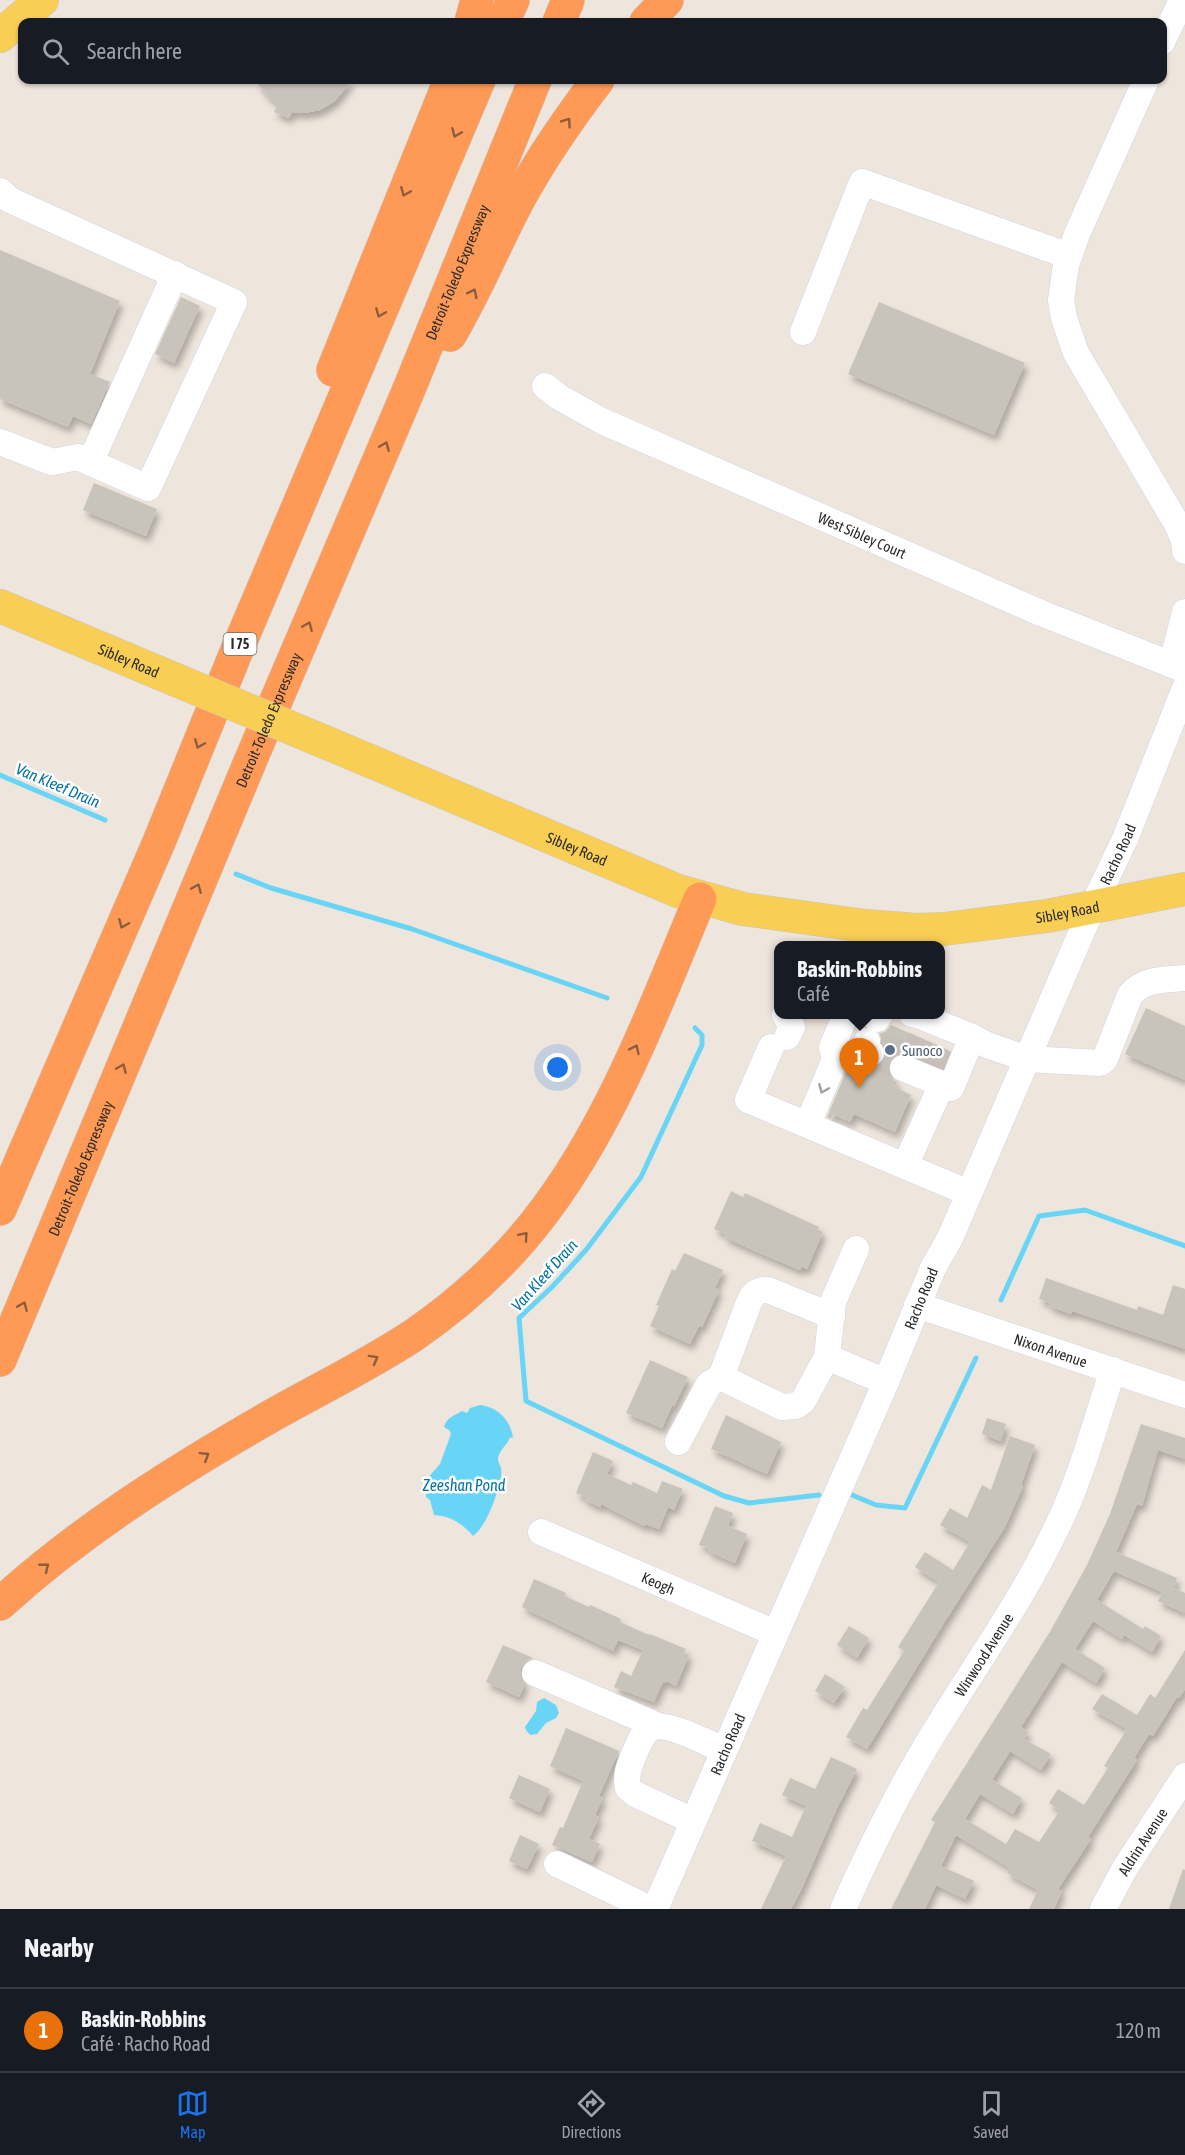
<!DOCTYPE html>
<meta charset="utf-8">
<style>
body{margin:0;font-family:"Asap Condensed",sans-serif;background:#20242c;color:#f1f3f6}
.you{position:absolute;left:558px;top:1068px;width:21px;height:21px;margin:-15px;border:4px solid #fff;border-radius:50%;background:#1a73e8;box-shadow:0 0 0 9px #1a73e833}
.badge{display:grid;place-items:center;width:39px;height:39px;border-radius:50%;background:#1a73e8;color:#fff;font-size:20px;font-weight:700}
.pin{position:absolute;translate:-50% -50px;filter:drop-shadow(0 2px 3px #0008)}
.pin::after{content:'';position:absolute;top:32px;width:21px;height:18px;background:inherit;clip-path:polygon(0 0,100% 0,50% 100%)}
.popup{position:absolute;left:774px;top:941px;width:171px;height:78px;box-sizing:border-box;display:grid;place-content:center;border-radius:12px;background:#171b24;filter:drop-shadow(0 2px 4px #0005);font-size:20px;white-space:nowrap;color:#9ea1a6}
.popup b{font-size:22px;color:#f1f3f6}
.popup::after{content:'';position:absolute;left:50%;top:100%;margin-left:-12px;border:12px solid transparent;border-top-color:#171b24}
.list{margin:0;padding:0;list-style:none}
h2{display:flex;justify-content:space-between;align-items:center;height:78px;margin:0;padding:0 24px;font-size:26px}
h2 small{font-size:20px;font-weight:400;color:#9ea1a6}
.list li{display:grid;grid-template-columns:39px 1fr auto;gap:18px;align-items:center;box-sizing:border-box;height:84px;padding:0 24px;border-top:2px solid #363941}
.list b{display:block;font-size:22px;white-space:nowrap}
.list p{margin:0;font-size:20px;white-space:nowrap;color:#9ea1a6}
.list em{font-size:20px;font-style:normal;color:#9ea1a6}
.icon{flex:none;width:33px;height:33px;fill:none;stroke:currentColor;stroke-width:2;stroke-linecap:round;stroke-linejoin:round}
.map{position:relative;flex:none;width:1185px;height:1909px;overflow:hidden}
.search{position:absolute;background:#171b24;box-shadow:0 2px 4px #0004;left:18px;right:18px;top:18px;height:66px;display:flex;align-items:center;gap:15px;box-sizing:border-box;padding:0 21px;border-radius:12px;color:#9ea1a6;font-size:22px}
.sheet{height:162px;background:#171b24}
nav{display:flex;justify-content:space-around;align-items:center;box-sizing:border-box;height:84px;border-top:2px solid #363941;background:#171b24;font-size:16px;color:#9ea1a6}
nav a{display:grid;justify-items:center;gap:3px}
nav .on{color:#1a73e8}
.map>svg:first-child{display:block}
.water{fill:#69d5f6}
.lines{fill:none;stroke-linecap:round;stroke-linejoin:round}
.stream{stroke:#69d5f6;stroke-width:5}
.building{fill:#c9c4bb;filter:url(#shadow)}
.minor-tunnel{stroke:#c7c0b9;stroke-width:26;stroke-dasharray:26 13;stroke-linecap:butt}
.minor-casing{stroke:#d1d5e4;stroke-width:27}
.major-casing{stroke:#c8c8c8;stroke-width:34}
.highway-casing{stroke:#c8c8c8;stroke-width:34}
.minor{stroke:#fff;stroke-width:26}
.major{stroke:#f9ce55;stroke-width:33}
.highway{stroke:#ff9a56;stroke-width:33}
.major-bridge-casing{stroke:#c8c8c8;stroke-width:34;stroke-linecap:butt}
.major-bridge{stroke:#f9ce55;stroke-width:33}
.oneway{stroke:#8a5d3e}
.oneway2{stroke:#a0a0a0}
.service-dot{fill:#5c6f8a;stroke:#fff;stroke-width:2}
.labels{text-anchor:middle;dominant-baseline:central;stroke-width:5;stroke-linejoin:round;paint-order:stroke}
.shield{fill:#fff;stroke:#6b6b6b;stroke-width:1.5}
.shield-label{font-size:14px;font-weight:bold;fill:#2b2b2b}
.street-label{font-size:15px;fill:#2b2b2b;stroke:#fff}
.service-label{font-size:15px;fill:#4e5e75;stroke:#fff;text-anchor:start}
.water-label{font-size:16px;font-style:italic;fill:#0573a4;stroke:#fff}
</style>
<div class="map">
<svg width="1185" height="1909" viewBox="0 0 1185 1909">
<defs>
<filter id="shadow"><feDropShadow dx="3.5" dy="6" stdDeviation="3" flood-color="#0004"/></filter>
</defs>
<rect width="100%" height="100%" fill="#eee5dc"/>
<g class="water">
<path d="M480,1405C498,1407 510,1420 513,1437C505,1440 512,1436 507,1443C489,1465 504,1459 501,1477C497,1495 488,1524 473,1536C462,1523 450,1516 434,1515L430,1500L426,1497C426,1491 428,1486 426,1480L440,1464L451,1434L449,1430L444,1427C447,1417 454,1416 462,1411L467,1413L470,1408Z"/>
<polygon points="544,1698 556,1705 559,1713 556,1718 546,1723 537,1734 530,1735 526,1730 525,1727 536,1711 537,1702"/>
</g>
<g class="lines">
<g class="stream">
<polyline points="0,775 105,820"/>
<polyline points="236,874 271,888 412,929 607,998"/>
<polyline points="695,1028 702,1035 702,1045 641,1177 586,1250 552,1287 519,1318 526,1401 724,1496 749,1503 819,1495"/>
<polyline points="1001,1300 1039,1216 1085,1210 1185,1246"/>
<polyline points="852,1495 876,1505 905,1508 976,1358"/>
</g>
</g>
<g class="building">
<polygon points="255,80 352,80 335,101 320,110 304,113 292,112 289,118 274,112 278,104 268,96"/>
<polygon points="0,250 120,301 90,374 110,382 91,424 73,416 68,427 0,399"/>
<polygon points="181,297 200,306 174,363 155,354"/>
<polygon points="879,302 1025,363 994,435 848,374"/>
<polygon points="94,483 157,509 146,536 83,510"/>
<polygon points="1146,1008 1185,1026 1185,1080 1125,1054"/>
<polygon points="891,1025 950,1051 943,1068 902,1053 894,1056 889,1062 888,1070 891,1078 897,1082 895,1087 911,1095 895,1132 854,1114 850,1122 833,1114 831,1119 827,1117 848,1067 862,1073 865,1067 873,1068 879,1065 884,1059 886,1051 879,1033 885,1032"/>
<polygon points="731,1191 743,1197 745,1193 819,1227 818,1230 823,1232 807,1269 801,1267 800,1270 762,1254 724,1237 726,1234 714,1229"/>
<polygon points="684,1253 723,1270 715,1288 719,1290 702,1327 699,1326 690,1344 650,1326 659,1306 656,1305 672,1269 675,1271"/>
<polygon points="1046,1278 1137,1310 1138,1306 1163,1315 1173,1285 1185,1289 1185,1349 1072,1311 1071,1314 1049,1306 1050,1303 1039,1299"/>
<polygon points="650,1360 688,1377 674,1406 672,1406 662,1428 626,1413"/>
<polygon points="726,1415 781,1442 767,1474 711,1449"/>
<polygon points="987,1418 1006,1424 1001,1441 982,1434"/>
<polygon points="1141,1424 1185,1438 1185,1459 1158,1450 1142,1506 1137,1504 1116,1552 1177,1578 1174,1588 1185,1593 1185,1613 1158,1601 1162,1592 1114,1571 1097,1600 1143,1629 1145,1626 1161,1636 1152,1652 1124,1635 1122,1639 1093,1621 1075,1649 1105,1668 1096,1683 1062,1662 1021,1727 1028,1732 1024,1739 1051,1754 1041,1770 1010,1751 992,1780 1022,1798 1013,1814 980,1794 965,1819 1006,1844 1015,1829 1039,1842 1060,1810 1049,1803 1058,1789 1084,1805 1108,1768 1104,1766 1127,1729 1092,1709 1102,1694 1137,1715 1150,1694 1155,1698 1185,1650 1185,1689 1179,1698 1177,1697 1153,1736 1149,1734 1134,1758 1137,1760 1088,1837 1091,1839 1058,1889 1062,1891 1054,1909 1029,1909 1038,1890 1007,1873 1010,1868 956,1835 941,1866 974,1881 965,1899 936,1885 925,1909 891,1909 935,1822 931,1820 1051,1630 1087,1565 1110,1514"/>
<polygon points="1010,1436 1035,1445 1021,1485 1023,1486 1005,1527 942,1626 867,1749 846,1737 863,1708 867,1710 904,1651 898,1647 939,1582 915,1567 925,1552 953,1570 970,1542 940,1525 950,1508 967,1518 982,1485 991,1490"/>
<polygon points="593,1452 613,1461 607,1474 631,1485 633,1482 657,1493 662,1481 683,1489 674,1510 668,1507 659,1529 645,1524 644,1526 601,1504 600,1507 585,1500 585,1497 576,1493"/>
<polygon points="715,1506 733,1513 728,1526 747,1534 735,1563 708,1551 709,1548 699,1545"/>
<polygon points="534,1579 566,1593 565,1596 589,1607 590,1605 621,1619 620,1622 649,1635 650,1634 686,1649 684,1653 689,1655 676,1686 666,1681 665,1683 663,1682 654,1702 614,1687 621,1671 631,1676 643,1650 618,1640 613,1651 522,1607"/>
<polygon points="849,1626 869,1638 857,1658 837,1645"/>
<polygon points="503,1645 533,1658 526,1661 521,1668 520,1675 525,1684 519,1697 486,1682"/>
<polygon points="825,1674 845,1687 834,1703 815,1691"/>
<polygon points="566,1728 619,1751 599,1796 603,1798 595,1815 599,1817 589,1839 600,1844 592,1862 552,1845 560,1827 563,1828 583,1781 550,1766"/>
<polygon points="831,1757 857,1769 837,1808 802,1888 791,1909 761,1909 786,1856 752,1841 760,1823 792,1837 806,1806 782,1795 790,1778 815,1789"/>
<polygon points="519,1775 550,1789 540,1812 509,1798"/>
<polygon points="520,1835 539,1844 527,1869 509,1861"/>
<polygon points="1183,1869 1185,1870 1185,1909 1169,1909"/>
</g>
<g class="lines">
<g class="minor-tunnel">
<polyline points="871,1053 903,1068"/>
<polyline points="886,1061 900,1029"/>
<polyline points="911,1061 921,1038"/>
<polyline points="932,1070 942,1048"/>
</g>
<g class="minor-casing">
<g id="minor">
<polyline points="1162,42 1182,0"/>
<polyline points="1146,80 1077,234 1066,265 1061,300 1064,318 1076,353 1177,524 1184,540 1185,551"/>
<polyline points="0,191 10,200 234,302 148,488 78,457 52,462 0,442"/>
<polyline points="803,332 862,182 1069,256"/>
<path id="s1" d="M545,386L559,397L602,421L1041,613L1185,670"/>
<polyline points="90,463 175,274"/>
<polyline points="1172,664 1185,612"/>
<path d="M912,1014L920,1016L972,1037L987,1045L1027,1059L1100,1063L1105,1059L1130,995C1144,978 1165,980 1185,978"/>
<polyline points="785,1015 792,1027 787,1037"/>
<polyline points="877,1019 880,1014"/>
<polyline points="867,1041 864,1050 871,1053"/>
<polyline points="771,1047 748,1100 969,1193"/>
<polyline points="903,1068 951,1088 972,1037"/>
<polyline points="808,1124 835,1059 832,1047 846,1014"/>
<polyline points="905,1166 942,1084"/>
<polyline points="856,1249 833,1302 827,1357 886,1382"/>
<path id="s2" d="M917,1305L1185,1395"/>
<path d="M721,1377L748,1305C752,1295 756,1289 768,1290L832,1316"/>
<polyline points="678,1442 709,1384 721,1377 782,1407 796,1406 803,1401 827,1357"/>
<path id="s3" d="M541,1532L775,1633"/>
<polyline points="535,1673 658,1726"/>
<path d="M693,1821L635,1794L628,1788C625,1774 630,1765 635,1752C639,1744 642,1733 650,1729C665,1719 708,1744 724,1750"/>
<polyline points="557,1864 650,1909"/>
<path id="s4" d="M655,1909L886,1382L933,1268L950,1238L1092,908L1125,839L1185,688"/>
<path id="s5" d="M843,1909C867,1855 893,1802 923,1751C966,1678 1020,1605 1056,1529C1081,1479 1095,1423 1113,1370"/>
<path id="s6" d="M1103,1909L1125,1868L1185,1776"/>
</g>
</g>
<g class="major-casing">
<g id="major">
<polyline points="0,36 42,0"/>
<path id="s7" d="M0,606L157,672"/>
<path id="s8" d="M332,745L678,891L743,909L865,926L917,930L944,929L1047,916L1185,889"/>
</g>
</g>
<g class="highway-casing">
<g id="highway">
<polyline points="471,22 477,0"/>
<polyline points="503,22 513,0"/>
<polyline points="559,22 568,0"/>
<polyline points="646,22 667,0"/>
<path d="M450,335C476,291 495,244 519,199C542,157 569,118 598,80"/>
<polyline points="333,370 450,80"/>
<polyline points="0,1209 159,842 235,655 479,80"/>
<path id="s9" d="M0,1360L252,757L407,394L535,80"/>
<path d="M0,1604C80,1531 172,1473 266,1419C315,1391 367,1366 414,1335C453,1308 491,1275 522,1239C605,1143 651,1015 700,899"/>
</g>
</g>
<use href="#minor" class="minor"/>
<use href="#major" class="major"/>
<use href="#highway" class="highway"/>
<g class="major-bridge-casing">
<polyline id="major-bridge" points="157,672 332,745"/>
</g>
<use href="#major-bridge" class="major-bridge"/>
</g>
<defs><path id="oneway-chevron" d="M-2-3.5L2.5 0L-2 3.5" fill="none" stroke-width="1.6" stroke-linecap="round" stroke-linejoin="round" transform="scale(1.5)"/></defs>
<g class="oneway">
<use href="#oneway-chevron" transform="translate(567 122) rotate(-55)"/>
<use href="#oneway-chevron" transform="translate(456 133) rotate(113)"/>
<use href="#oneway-chevron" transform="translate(405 192) rotate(113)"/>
<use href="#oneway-chevron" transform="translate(473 293) rotate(-63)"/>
<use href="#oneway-chevron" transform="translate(380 313) rotate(113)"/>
<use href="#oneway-chevron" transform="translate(385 446) rotate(-67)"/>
<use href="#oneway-chevron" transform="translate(308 626) rotate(-67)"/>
<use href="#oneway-chevron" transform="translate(199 744) rotate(112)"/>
<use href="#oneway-chevron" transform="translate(197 888) rotate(-67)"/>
<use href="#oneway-chevron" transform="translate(123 924) rotate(113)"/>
<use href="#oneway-chevron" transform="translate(635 1049) rotate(-65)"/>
<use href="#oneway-chevron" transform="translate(122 1068) rotate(-67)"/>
<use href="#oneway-chevron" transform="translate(524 1236) rotate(-49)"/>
<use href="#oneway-chevron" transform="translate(23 1306) rotate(-67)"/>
<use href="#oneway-chevron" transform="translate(374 1359) rotate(-29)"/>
<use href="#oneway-chevron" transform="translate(205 1456) rotate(-32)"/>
<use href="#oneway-chevron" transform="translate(45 1567) rotate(-39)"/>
</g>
<use class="oneway2" href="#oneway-chevron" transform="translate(823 1089) rotate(113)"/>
<circle class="service-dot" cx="890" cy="1050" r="6"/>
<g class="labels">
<rect class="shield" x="223.5" y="633" width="33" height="22" rx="4.5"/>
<g class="shield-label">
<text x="240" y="644">I 75</text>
</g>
<g class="street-label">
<text stroke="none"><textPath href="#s9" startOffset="1180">Detroit-Toledo Expressway</textPath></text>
<text stroke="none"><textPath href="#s1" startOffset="351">West Sibley Court</textPath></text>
<text stroke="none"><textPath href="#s7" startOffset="140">Sibley Road</textPath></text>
<text stroke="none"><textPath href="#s9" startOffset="694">Detroit-Toledo Expressway</textPath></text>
<text stroke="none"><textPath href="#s8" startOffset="266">Sibley Road</textPath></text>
<text stroke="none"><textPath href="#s4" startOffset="1152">Racho Road</textPath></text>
<text stroke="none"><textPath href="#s8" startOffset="770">Sibley Road</textPath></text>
<text stroke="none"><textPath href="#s9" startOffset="208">Detroit-Toledo Expressway</textPath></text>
<text stroke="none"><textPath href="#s4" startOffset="666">Racho Road</textPath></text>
<text stroke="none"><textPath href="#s2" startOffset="141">Nixon Avenue</textPath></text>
<text stroke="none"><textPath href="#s3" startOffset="128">Keogh</textPath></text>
<text stroke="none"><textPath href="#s5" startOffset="291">Winwood Avenue</textPath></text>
<text stroke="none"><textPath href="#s4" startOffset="180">Racho Road</textPath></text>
<text stroke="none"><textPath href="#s6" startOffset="78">Aldrin Avenue</textPath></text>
</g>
<g class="service-label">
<text x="902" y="1050">Sunoco</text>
</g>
<g class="water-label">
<text transform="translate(58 785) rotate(23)">Van Kleef Drain</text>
<text transform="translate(544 1275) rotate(-48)">Van Kleef Drain</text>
<text x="464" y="1485">Zeeshan Pond</text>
</g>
</g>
</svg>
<div class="you"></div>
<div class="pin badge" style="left:859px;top:1088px;background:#e8710a">1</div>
<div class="popup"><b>Baskin-Robbins</b>Café</div>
<div class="search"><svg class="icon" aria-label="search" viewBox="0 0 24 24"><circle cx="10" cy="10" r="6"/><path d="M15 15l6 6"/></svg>Search here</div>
</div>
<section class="sheet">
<h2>Nearby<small></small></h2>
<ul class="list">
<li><span class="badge" style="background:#e8710a">1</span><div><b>Baskin-Robbins</b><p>Café · Racho Road</p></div><em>120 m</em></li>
</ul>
</section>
<nav>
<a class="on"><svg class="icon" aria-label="map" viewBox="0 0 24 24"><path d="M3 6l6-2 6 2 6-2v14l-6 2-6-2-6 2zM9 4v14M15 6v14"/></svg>Map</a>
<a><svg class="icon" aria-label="directions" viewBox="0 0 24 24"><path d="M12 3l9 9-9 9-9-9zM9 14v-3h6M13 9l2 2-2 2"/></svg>Directions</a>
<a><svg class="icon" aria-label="saved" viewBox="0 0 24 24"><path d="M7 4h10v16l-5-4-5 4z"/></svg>Saved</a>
</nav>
